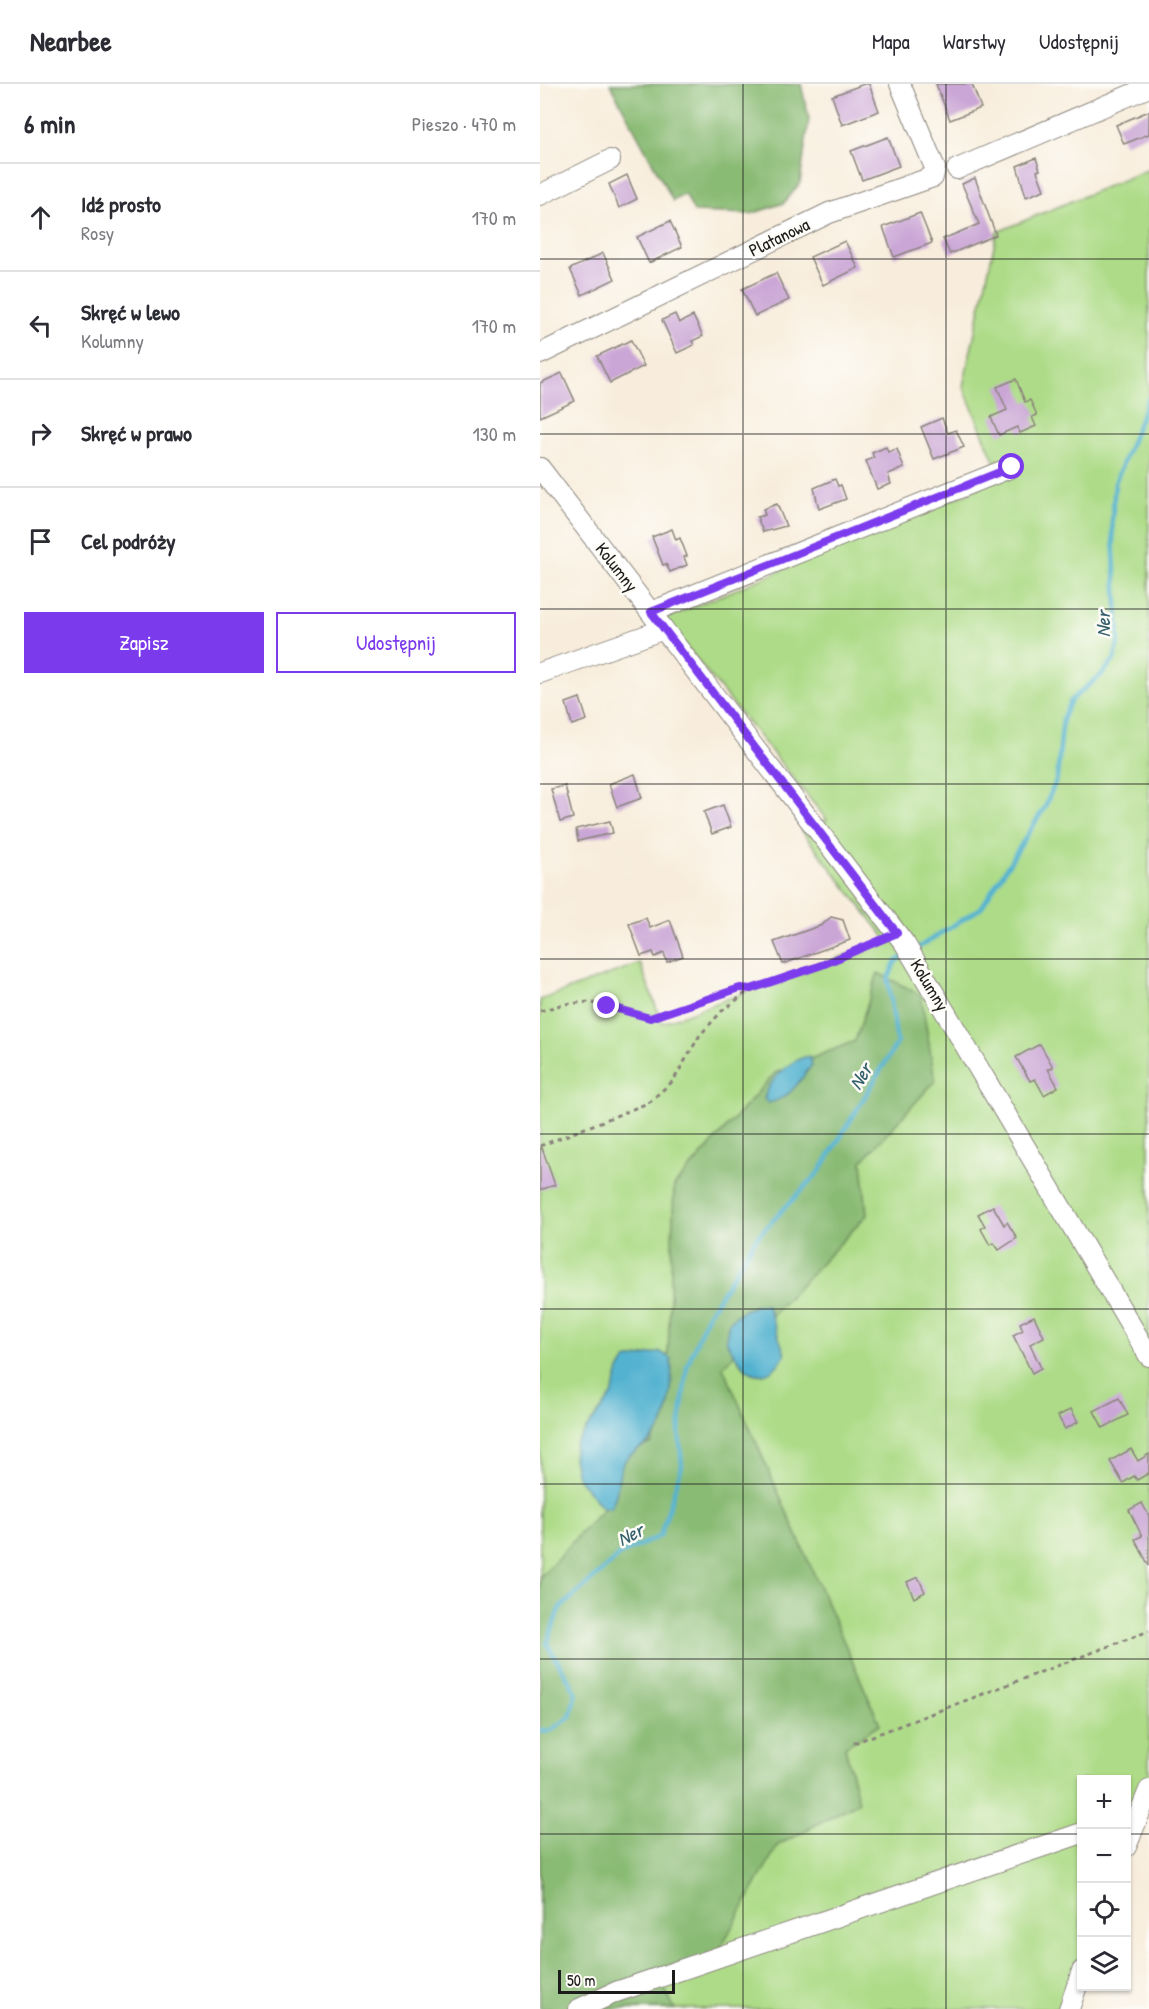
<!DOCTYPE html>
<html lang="pl">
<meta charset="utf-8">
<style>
body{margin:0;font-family:"Patrick Hand",sans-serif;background:#f2f2f3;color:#2b2b33}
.controls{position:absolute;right:18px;bottom:18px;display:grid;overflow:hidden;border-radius:0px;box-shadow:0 2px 4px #0004}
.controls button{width:54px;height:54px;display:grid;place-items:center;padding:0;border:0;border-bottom:2px solid #e1e1e2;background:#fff;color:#2b2b33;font:30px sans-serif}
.scale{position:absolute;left:18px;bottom:15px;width:117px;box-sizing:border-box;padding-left:6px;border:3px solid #1c1c1c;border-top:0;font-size:16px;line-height:21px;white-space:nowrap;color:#1c1c1c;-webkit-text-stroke:4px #fdfcf7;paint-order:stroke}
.stop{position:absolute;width:18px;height:18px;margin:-14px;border:4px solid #7c3aed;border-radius:50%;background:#fff}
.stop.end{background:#7c3aed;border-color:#fff;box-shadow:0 2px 6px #0008}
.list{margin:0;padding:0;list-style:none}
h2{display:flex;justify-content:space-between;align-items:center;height:78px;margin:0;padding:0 24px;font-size:26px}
h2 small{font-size:20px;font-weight:400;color:#7c7c81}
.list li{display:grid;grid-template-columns:39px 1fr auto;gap:18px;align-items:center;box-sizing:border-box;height:108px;padding:0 24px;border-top:2px solid #e1e1e2}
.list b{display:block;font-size:22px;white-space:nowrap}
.list p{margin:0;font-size:20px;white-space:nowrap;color:#7c7c81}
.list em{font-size:20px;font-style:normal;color:#7c7c81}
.actions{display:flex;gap:12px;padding:18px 24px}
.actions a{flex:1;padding:14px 0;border:2px solid #7c3aed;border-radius:0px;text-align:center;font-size:21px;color:#7c3aed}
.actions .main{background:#7c3aed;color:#fff}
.icon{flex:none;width:33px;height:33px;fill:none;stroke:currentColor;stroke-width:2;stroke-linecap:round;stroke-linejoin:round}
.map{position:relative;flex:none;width:609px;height:1925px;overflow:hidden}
header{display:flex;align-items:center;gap:36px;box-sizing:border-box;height:84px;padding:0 30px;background:#fff;border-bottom:2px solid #e1e1e2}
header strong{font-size:28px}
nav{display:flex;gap:33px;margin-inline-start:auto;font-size:21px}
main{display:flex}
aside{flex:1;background:#fff}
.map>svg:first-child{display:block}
.green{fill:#addb87;stroke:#647c52;stroke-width:1.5}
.forest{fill:#8abb74;stroke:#536c48;stroke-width:1.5}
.water{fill:#52b2d0;stroke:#376776;stroke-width:1.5}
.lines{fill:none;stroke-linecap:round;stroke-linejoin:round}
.stream{stroke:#52b2d0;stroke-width:4.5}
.building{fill:#caa6d6}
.minor-casing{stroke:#8a847c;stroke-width:22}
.path{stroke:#8a847c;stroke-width:3;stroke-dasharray:4.5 4.5;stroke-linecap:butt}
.minor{stroke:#fff;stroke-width:20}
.route{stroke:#7c3aed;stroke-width:8}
.grid{fill:none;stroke:#1c1c1c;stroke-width:1.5;stroke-opacity:0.55}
.labels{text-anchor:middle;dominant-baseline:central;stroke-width:5;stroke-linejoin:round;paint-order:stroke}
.street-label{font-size:18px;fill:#1c1c1c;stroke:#fdfcf7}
.water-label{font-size:20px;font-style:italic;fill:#34606d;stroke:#fdfcf7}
</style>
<header>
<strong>Nearbee</strong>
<nav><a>Mapa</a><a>Warstwy</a><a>Udostępnij</a></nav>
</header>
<main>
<aside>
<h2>6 min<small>Pieszo · 470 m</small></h2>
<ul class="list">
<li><svg class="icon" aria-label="ahead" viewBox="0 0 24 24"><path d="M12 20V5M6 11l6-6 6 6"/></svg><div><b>Idź prosto</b><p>Rosy</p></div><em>170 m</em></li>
<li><svg class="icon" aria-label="left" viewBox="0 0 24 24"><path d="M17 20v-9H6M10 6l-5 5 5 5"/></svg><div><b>Skręć w lewo</b><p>Kolumny</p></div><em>170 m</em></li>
<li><svg class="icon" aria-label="right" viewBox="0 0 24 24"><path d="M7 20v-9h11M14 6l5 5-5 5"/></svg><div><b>Skręć w prawo</b></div><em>130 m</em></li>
<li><svg class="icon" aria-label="arrive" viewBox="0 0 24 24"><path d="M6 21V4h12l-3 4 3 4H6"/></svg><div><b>Cel podróży</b></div></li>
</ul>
<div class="actions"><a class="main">Zapisz</a><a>Udostępnij</a></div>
</aside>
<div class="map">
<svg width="609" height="1925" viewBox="0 0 609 1925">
<rect width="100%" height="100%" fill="#fdfcf7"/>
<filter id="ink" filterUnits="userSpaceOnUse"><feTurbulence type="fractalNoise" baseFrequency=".0167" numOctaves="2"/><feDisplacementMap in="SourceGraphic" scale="12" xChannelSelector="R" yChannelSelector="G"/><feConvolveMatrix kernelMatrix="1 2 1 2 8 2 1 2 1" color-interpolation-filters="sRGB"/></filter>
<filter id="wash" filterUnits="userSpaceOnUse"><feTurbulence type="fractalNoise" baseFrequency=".008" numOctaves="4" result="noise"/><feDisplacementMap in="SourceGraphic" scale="24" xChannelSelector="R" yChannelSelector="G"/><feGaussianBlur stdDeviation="1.35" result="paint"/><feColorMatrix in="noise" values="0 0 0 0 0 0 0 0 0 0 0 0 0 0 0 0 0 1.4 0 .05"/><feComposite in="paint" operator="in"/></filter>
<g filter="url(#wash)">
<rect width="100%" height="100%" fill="#f8eddc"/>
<polygon class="green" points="609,85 609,1698 587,1753 586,1696 542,1696 541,1881 528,1925 0,1925 0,916 100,879 122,939 347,856 261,746 287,736 124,535 433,407 455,379 423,302 457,148"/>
<g class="forest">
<polygon points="70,0 261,0 269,35 260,99 244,119 211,130 154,128 145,110 133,117"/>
<polygon points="338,889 381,911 395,997 322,1077 327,1131 183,1283 340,1640 305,1663 319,1718 238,1761 177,1870 123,1902 135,1925 0,1925 0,1493 66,1422 80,1371 112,1359 127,1299 134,1102 235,989 315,957"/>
</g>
<g class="water">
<path d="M269,972L272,981C258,998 252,1014 228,1019L224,1015C228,996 251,975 269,972Z"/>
<path d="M217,1221H227L245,1270C230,1298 210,1296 194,1270C192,1267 188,1262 187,1258C185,1252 188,1244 189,1238L202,1227Z"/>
<path d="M121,1268L131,1275C133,1300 131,1336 112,1355C105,1363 93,1367 86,1375C75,1389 81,1410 70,1424L62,1423L37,1393L33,1374L35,1360L72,1311L79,1286L86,1276Z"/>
</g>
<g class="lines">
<g class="stream">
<polyline points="373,867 441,824 505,723 517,694 523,633 531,616 561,591 574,576 579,555 572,436 575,399 609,313"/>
<polyline points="0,1646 9,1647 30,1633 36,1608 7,1560 19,1525 81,1470 120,1452 142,1382 139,1347 147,1282 166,1234 217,1153 280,1087 357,959 348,896 355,878 366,871"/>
</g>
</g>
<g id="blocks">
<g class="building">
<polygon points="324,0 329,0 339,27 302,41 292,12"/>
<polygon points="396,0 432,0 441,24 410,36"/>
<polygon points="609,27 609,50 584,60 576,41"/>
<polygon points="348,53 359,82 322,96 311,67"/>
<polygon points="496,74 500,86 497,87 504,106 486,113 477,82"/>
<polygon points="87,91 97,115 79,124 69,100"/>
<polygon points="435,94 456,151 410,170 403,155 439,140 422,100"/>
<polygon points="380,129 392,159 354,173 343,143"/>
<polygon points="130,137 142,163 109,179 97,153"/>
<polygon points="305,157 318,184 283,201 270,173"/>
<polygon points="63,169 75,195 42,211 30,185"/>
<polygon points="236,189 249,216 215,232 202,205"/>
<polygon points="135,230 139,239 153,232 163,252 152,257 154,261 137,269 122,236"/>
<polygon points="91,256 104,282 70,299 57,272"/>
<polygon points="22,289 35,317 0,333 0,299"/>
<polygon points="476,295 485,318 490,316 497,331 492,333 496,342 480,349 477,343 459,351 451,333 467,326 457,303"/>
<polygon points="402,334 408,349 416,346 424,363 394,375 381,343"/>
<polygon points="346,363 348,368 357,365 364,384 348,390 351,400 337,405 326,377 334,374 332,369"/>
<polygon points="295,395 298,402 301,401 306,415 279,425 274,404"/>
<polygon points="237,420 246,442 223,448 217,433 225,431 223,425"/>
<polygon points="132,445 136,456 140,454 147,472 144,473 147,481 130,488 126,480 123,481 112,453"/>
<polygon points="40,614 47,636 32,641 26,619"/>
<polygon points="95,690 102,714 77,723 69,700"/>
<polygon points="25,702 33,734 20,738 11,705"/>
<polygon points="183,721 191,743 172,750 164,728"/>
<polygon points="70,737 73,749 38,757 36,745"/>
<polygon points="291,833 303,836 310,856 243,880 234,858 282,841"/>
<polygon points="106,834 110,844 130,836 143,872 127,878 124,869 115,873 113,868 101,872 89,840"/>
<polygon points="500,960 513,983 508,985 518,1003 504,1011 495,995 490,997 476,973"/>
<polygon points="2,1064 15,1101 0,1106 0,1065"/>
<polygon points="453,1122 464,1141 467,1138 477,1154 459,1166 454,1159 450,1161 441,1145 445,1142 438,1130"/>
<polygon points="494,1232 504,1253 490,1260 501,1284 492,1289 473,1251 483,1246 480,1239"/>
<polygon points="579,1314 588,1331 563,1344 554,1327"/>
<polygon points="531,1325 538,1338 525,1345 518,1332"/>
<polygon points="591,1365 598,1377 609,1370 609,1389 597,1396 594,1392 583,1399 570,1377"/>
<polygon points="602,1419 609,1432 609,1482 595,1455 602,1452 589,1426"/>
<polygon points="378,1493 385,1508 374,1514 367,1498"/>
</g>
</g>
</g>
<g filter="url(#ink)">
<use href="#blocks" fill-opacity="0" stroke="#8a847c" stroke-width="1.5"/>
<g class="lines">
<g class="minor-casing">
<g id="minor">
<polyline points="417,85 609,3"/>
<polyline points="0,111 70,76"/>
<polyline points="0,270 289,129 393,93 395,84 360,0"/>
<polyline points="0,384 365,860 609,1272"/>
<polyline points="111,528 472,383"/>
<polyline points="0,589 116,548 122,543"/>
<polyline points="586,1763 609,1706"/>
<polyline points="39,1925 76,1908 542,1749"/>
<polyline points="529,1925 542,1887"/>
</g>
</g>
<g class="path">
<polyline points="0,927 24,920 49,918 110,934 200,904 209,904"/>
<polyline points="0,1062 108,1019 133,997 160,951 182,927 211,905 342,856"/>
<polyline points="314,1659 609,1547"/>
</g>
<use href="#minor" class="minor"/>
</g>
</g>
<g class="lines" filter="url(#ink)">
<polyline class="route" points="67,922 110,934 200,904 211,905 282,881 357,849 111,528 472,383"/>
</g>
<path class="grid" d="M203,0V1925M406,0V1925M0,175H609M0,350H609M0,525H609M0,700H609M0,875H609M0,1050H609M0,1225H609M0,1400H609M0,1575H609M0,1750H542M586,1750H609"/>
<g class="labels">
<g class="street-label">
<text transform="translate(239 153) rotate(-26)">Platanowa</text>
<text transform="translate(77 483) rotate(52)">Kolumny</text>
<text transform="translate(390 901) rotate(59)">Kolumny</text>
</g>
<g class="water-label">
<text transform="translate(562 540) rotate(-90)">Ner</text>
<text transform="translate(320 992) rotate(-59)">Ner</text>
<text transform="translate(90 1450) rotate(-27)">Ner</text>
</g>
</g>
</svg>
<div class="controls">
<button>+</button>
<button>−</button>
<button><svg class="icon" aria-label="locate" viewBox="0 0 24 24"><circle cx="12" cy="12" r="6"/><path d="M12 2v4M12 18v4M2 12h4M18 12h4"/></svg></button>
<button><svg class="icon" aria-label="layers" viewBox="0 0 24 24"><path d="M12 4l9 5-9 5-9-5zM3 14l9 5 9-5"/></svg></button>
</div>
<div class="scale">50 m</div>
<div class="stop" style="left:472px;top:383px"></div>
<div class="stop end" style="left:67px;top:922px"></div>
</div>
</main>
